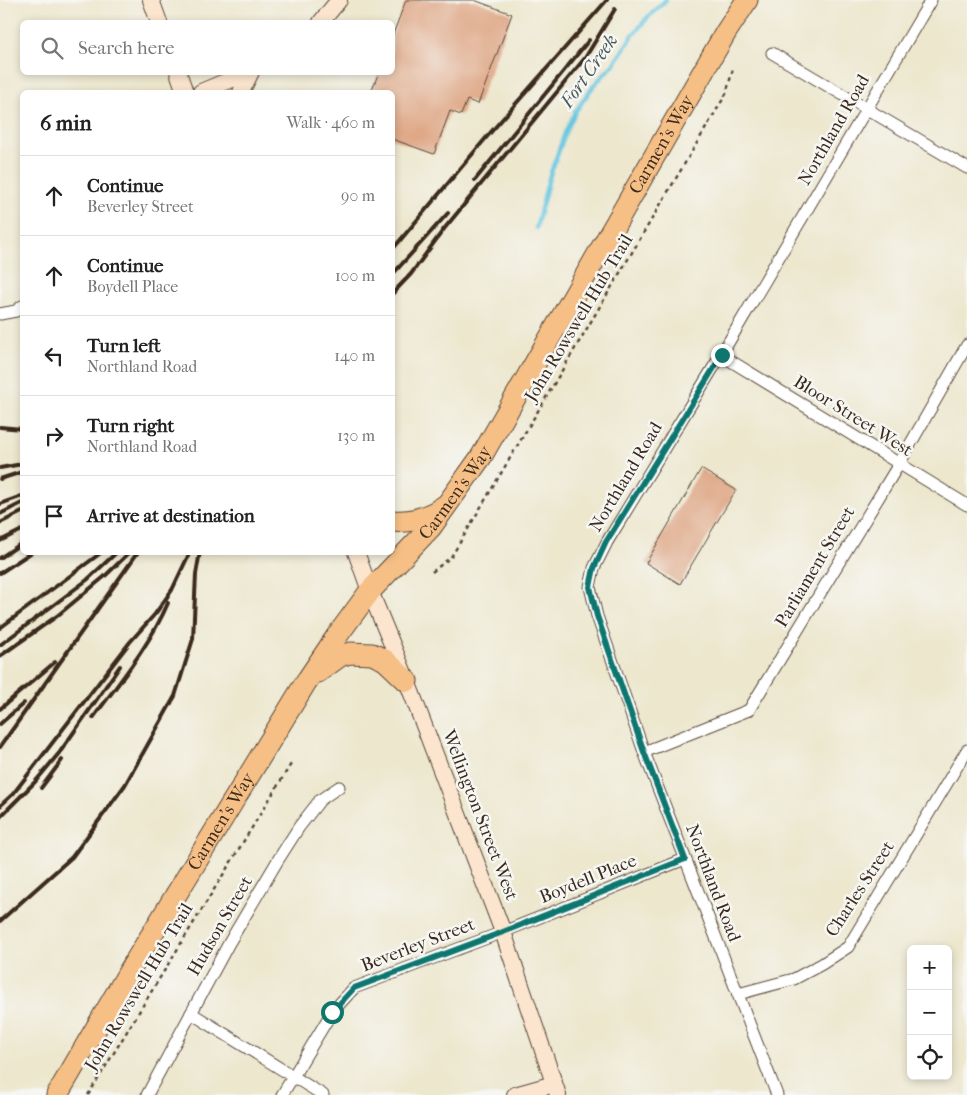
<!DOCTYPE html>
<meta charset="utf-8">
<style>
body{margin:0;font-family:"IM FELL French Canon",serif;background:#f6f6f6;color:#222}
.controls{position:absolute;right:15px;bottom:15px;display:grid;overflow:hidden;border-radius:8px;box-shadow:0 2px 8px #0003}
.controls button{width:45px;height:45px;display:grid;place-items:center;padding:0;border:0;border-bottom:1px solid #e0e0e0;background:#fff;color:#222;font:25px sans-serif}
.stop{position:absolute;width:15px;height:15px;margin:-11px;border:4px solid #0f766e;border-radius:50%;background:#fff}
.stop.end{background:#0f766e;border-color:#fff;box-shadow:0 1px 5px #0008}
.list{margin:0;padding:0;list-style:none}
h2{display:flex;justify-content:space-between;align-items:center;height:65px;margin:0;padding:0 20px;font-size:21px}
h2 small{font-size:16px;font-weight:400;color:#767676}
.list li{display:grid;grid-template-columns:32px 1fr auto;gap:15px;align-items:center;box-sizing:border-box;height:80px;padding:0 20px;border-top:1px solid #e0e0e0}
.list b{display:block;font-size:19px;white-space:nowrap}
.list p{margin:0;font-size:16px;white-space:nowrap;color:#767676}
.list em{font-size:16px;font-style:normal;color:#767676}
.icon{flex:none;width:28px;height:28px;fill:none;stroke:currentColor;stroke-width:2;stroke-linecap:round;stroke-linejoin:round}
.map{position:relative;flex:none;width:967px;height:1095px;overflow:hidden}
.search{position:absolute;background:#fff;box-shadow:0 2px 8px #0003;left:20px;top:20px;width:375px;height:55px;display:flex;align-items:center;gap:12px;box-sizing:border-box;padding:0 18px;border-radius:8px;color:#767676;font-size:19px}
.panel{position:absolute;background:#fff;box-shadow:0 2px 8px #0003;left:20px;top:90px;width:375px;height:465px;border-radius:8px}
.map>svg:first-child{display:block}
.lines{fill:none;stroke-linecap:round;stroke-linejoin:round}
.stream{stroke:#63c6e1;stroke-width:4.5}
.building{fill:#dfa887}
.street-casing{stroke:#564638;stroke-width:13}
.secondary-casing{stroke:#564638;stroke-width:18}
.highway-casing{stroke:#564638;stroke-width:23}
.path{stroke:#564638;stroke-width:2.5;stroke-dasharray:4 4;stroke-linecap:butt}
.street{stroke:#fff;stroke-width:11}
.secondary{stroke:#fbe5cf;stroke-width:16}
.highway{stroke:#f5bf86;stroke-width:21}
.rail{stroke:#3b2a1e;stroke-width:4}
.route{stroke:#0f766e;stroke-width:6}
.labels{text-anchor:middle;dominant-baseline:central;stroke-width:5;stroke-linejoin:round;paint-order:stroke}
.street-label{font-size:18px;fill:#3b2a1e;stroke:#f6f6f2}
.water-label{font-size:19px;font-style:italic;fill:#475958;stroke:#f6f6f2}
</style>
<div class="map">
<svg width="967" height="1095" viewBox="0 0 967 1095">
<rect width="100%" height="100%" fill="#f6f6f2"/>
<filter id="ink" filterUnits="userSpaceOnUse"><feTurbulence type="fractalNoise" baseFrequency=".02" numOctaves="2"/><feDisplacementMap in="SourceGraphic" scale="10" xChannelSelector="R" yChannelSelector="G"/><feConvolveMatrix kernelMatrix="1 2 1 2 8 2 1 2 1" color-interpolation-filters="sRGB"/></filter>
<filter id="wash" filterUnits="userSpaceOnUse"><feTurbulence type="fractalNoise" baseFrequency=".0096" numOctaves="4" result="noise"/><feDisplacementMap in="SourceGraphic" scale="20" xChannelSelector="R" yChannelSelector="G"/><feGaussianBlur stdDeviation="1.12" result="paint"/><feColorMatrix in="noise" values="0 0 0 0 0 0 0 0 0 0 0 0 0 0 0 0 0 1.4 0 .05"/><feComposite in="paint" operator="in"/></filter>
<g filter="url(#wash)">
<rect width="100%" height="100%" fill="#ede7ce"/>
<g class="lines">
<polyline class="stream" points="536,228 549,178 565,133 575,112 594,85 613,65 633,35 648,17 666,0"/>
</g>
<g id="blocks">
<g class="building">
<polygon points="406,0 474,0 512,14 478,104 467,100 461,115 450,111 434,154 392,139 392,92 371,92 379,72 392,72 392,37"/>
<polygon points="701,469 736,490 680,584 646,563"/>
</g>
</g>
</g>
<g filter="url(#ink)">
<use href="#blocks" fill-opacity="0" stroke="#564638" stroke-width="1"/>
<g class="lines">
<g class="street-casing">
<g id="street">
<polyline points="772,53 967,168"/>
<polyline points="0,314 16,311 22,306"/>
<polyline points="721,355 967,505"/>
<polyline points="644,752 749,710 899,464 967,345"/>
<polyline points="738,994 794,979 822,964 848,947 967,750"/>
<polyline points="191,1013 323,1095"/>
<polyline points="147,1095 229,943 278,860 299,827 320,800 339,787"/>
<polyline points="282,1095 332,1012 354,988 503,932 685,859"/>
<polyline points="777,1095 644,752 597,616 590,587 594,568 607,542 721,355 931,0"/>
</g>
</g>
<g class="secondary-casing">
<g id="secondary">
<polyline points="151,0 159,22"/>
<polyline points="321,22 339,0"/>
<polyline points="178,72 185,92"/>
<polyline points="201,92 249,72"/>
<polyline points="241,92 251,72"/>
<polyline points="356,552 370,591 407,681 503,932 558,1095"/>
<polyline points="515,1095 554,1084"/>
</g>
</g>
<g class="highway-casing">
<g id="highway">
<path d="M392,521C412,523 431,516 446,505"/>
<polyline points="318,672 340,656 350,653 372,654 385,660 407,681"/>
<path id="s1" d="M57,1095L130,970L306,682L337,636L370,591L431,527L481,457L726,32L747,0"/>
</g>
</g>
<g class="path">
<polyline points="432,572 451,557 462,539 726,94 733,69"/>
<polyline points="88,1095 291,764"/>
</g>
<use href="#street" class="street"/>
<use href="#secondary" class="secondary"/>
<use href="#highway" class="highway"/>
<g class="rail">
<polyline points="475,180 589,40"/>
<polyline points="392,250 491,132 607,0"/>
<polyline points="392,275 448,213"/>
<polyline points="392,294 411,274 444,229 585,58 615,9"/>
<polyline points="0,427 22,429"/>
<polyline points="0,468 22,464"/>
<polyline points="0,479 22,472"/>
<polyline points="0,504 22,496"/>
<polyline points="0,514 22,503"/>
<polyline points="0,523 22,512"/>
<polyline points="0,541 22,530"/>
<polyline points="0,558 22,543"/>
<polyline points="0,573 32,552"/>
<polyline points="0,628 102,552"/>
<polyline points="0,645 87,580 117,552"/>
<polyline points="0,656 57,616 104,577 130,552"/>
<polyline points="0,709 55,662"/>
<path d="M93,718C120,681 150,645 168,603"/>
<polyline points="0,724 24,703"/>
<polyline points="0,747 138,552"/>
<polyline points="41,788 62,760"/>
<polyline points="0,806 13,794 130,642 155,614 172,590 190,552"/>
<polyline points="0,817 35,782 60,752 120,666"/>
<polyline points="0,921 72,857 125,785 175,696 193,639 196,574 200,552"/>
</g>
</g>
</g>
<g class="lines" filter="url(#ink)">
<polyline class="route" points="332,1012 354,988 503,932 685,859 644,752 597,616 590,587 594,568 606,542 722,355"/>
</g>
<g class="labels">
<g class="street-label">
<text transform="translate(834 130) rotate(-60)">Northland Road</text>
<text stroke="none"><textPath href="#s1" startOffset="1129">Carmen's Way</textPath></text>
<text transform="translate(579 318) rotate(-59)">John Rowswell Hub Trail</text>
<text transform="translate(853 416) rotate(32)">Bloor Street West</text>
<text transform="translate(626 477) rotate(-59)">Northland Road</text>
<text stroke="none"><textPath href="#s1" startOffset="724">Carmen's Way</textPath></text>
<text transform="translate(815 567) rotate(-59)">Parliament Street</text>
<text transform="translate(480 815) rotate(69)">Wellington Street West</text>
<text stroke="none"><textPath href="#s1" startOffset="319">Carmen's Way</textPath></text>
<text transform="translate(588 879) rotate(-22)">Boydell Place</text>
<text transform="translate(713 883) rotate(69)">Northland Road</text>
<text transform="translate(860 889) rotate(-57)">Charles Street</text>
<text transform="translate(220 926) rotate(-60)">Hudson Street</text>
<text transform="translate(418 945) rotate(-21)">Beverley Street</text>
<text transform="translate(139 987) rotate(-59)">John Rowswell Hub Trail</text>
</g>
<g class="water-label">
<text transform="translate(589 71) rotate(-55)">Fort Creek</text>
</g>
</g>
</svg>
<div class="controls">
<button>+</button>
<button>−</button>
<button><svg class="icon" aria-label="locate" viewBox="0 0 24 24"><circle cx="12" cy="12" r="6"/><path d="M12 2v4M12 18v4M2 12h4M18 12h4"/></svg></button>
</div>
<div class="stop" style="left:332px;top:1012px"></div>
<div class="stop end" style="left:722px;top:355px"></div>
<div class="search"><svg class="icon" aria-label="search" viewBox="0 0 24 24"><circle cx="10" cy="10" r="6"/><path d="M15 15l6 6"/></svg>Search here</div>
<section class="panel">
<h2>6 min<small>Walk · 460 m</small></h2>
<ul class="list">
<li><svg class="icon" aria-label="ahead" viewBox="0 0 24 24"><path d="M12 20V5M6 11l6-6 6 6"/></svg><div><b>Continue</b><p>Beverley Street</p></div><em>90 m</em></li>
<li><svg class="icon" aria-label="ahead" viewBox="0 0 24 24"><path d="M12 20V5M6 11l6-6 6 6"/></svg><div><b>Continue</b><p>Boydell Place</p></div><em>100 m</em></li>
<li><svg class="icon" aria-label="left" viewBox="0 0 24 24"><path d="M17 20v-9H6M10 6l-5 5 5 5"/></svg><div><b>Turn left</b><p>Northland Road</p></div><em>140 m</em></li>
<li><svg class="icon" aria-label="right" viewBox="0 0 24 24"><path d="M7 20v-9h11M14 6l5 5-5 5"/></svg><div><b>Turn right</b><p>Northland Road</p></div><em>130 m</em></li>
<li><svg class="icon" aria-label="arrive" viewBox="0 0 24 24"><path d="M6 21V4h12l-3 4 3 4H6"/></svg><div><b>Arrive at destination</b></div></li>
</ul>
</section>
</div>
